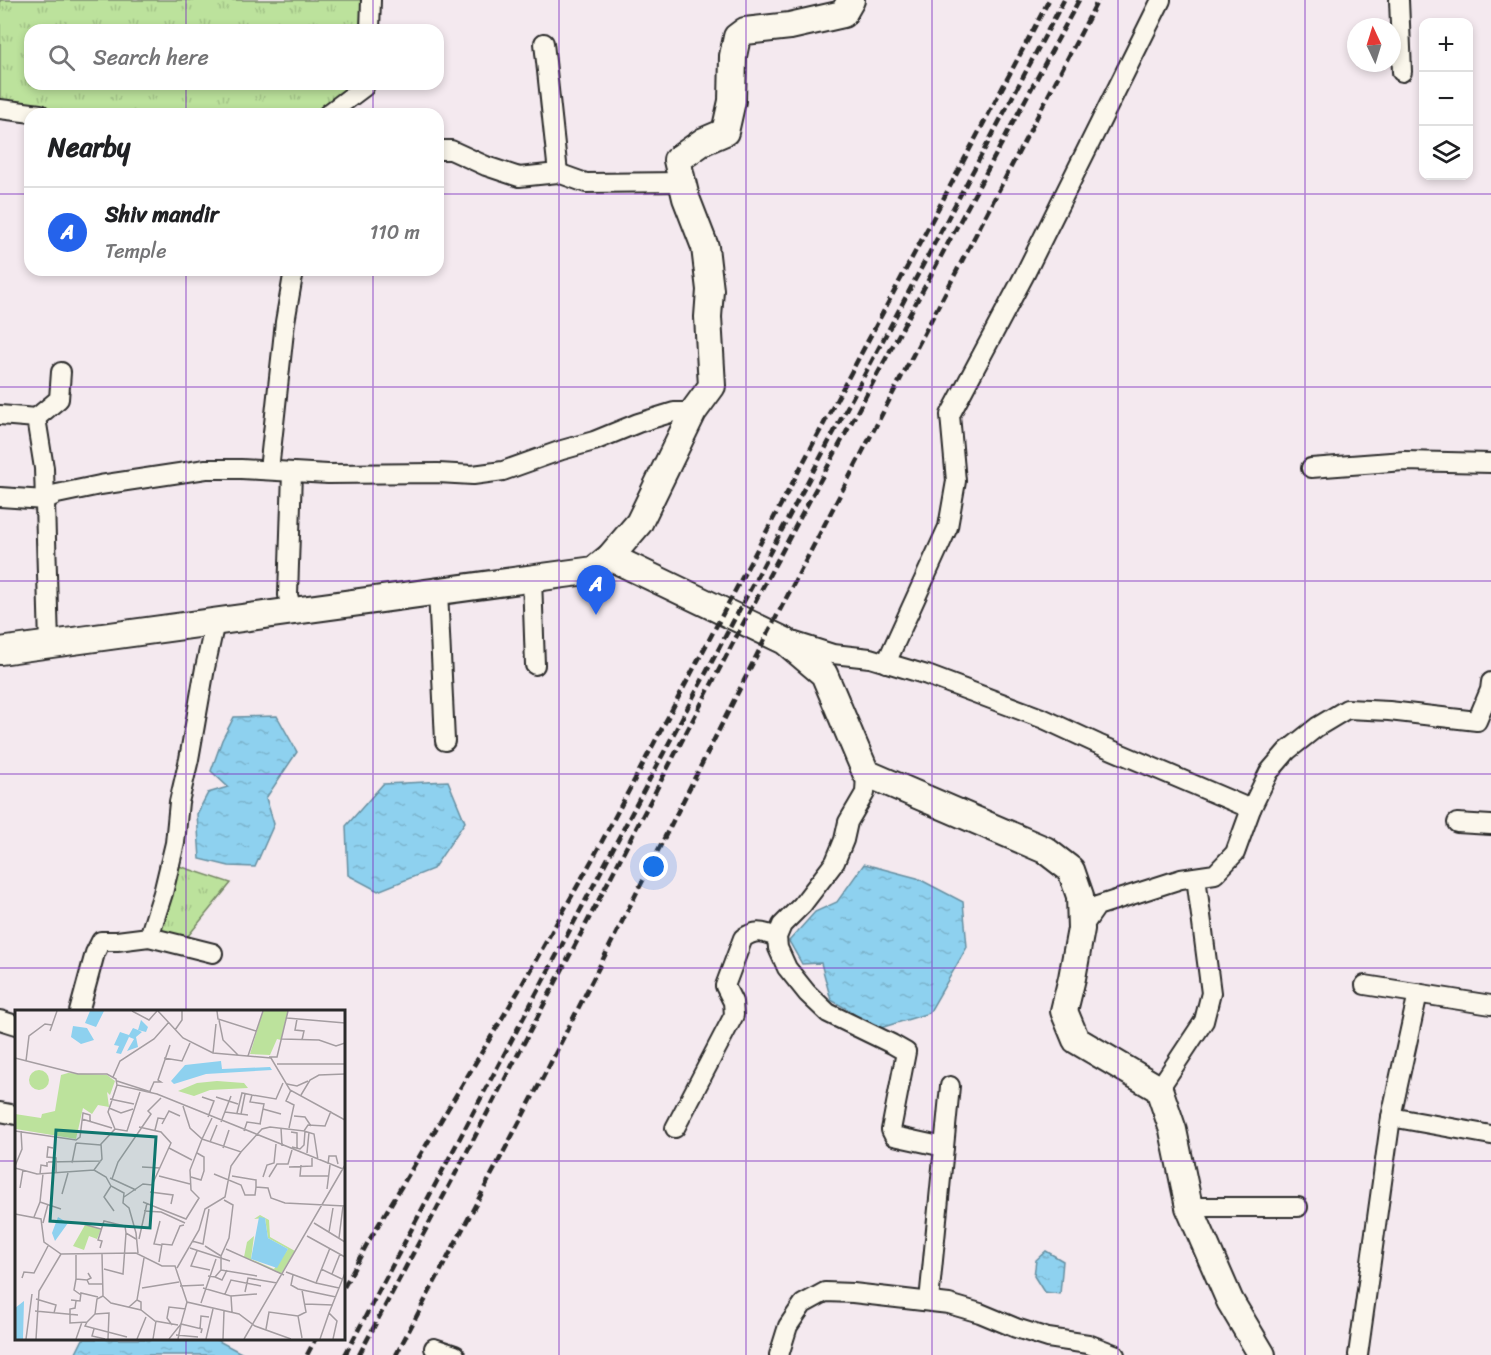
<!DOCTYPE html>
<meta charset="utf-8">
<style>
body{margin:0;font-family:Sriracha,sans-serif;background:#f6f6f6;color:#202124}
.controls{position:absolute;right:18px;top:18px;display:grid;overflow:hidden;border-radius:12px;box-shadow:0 3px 9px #0003}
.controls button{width:54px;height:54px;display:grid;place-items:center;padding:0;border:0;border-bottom:2px solid #e0e0e0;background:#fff;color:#202124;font:30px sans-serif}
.compass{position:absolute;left:1347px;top:18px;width:54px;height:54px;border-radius:50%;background:#fff;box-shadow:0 3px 9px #0003;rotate:356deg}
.you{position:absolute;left:654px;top:867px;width:21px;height:21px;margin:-15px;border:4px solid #fff;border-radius:50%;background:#1a73e8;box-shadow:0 0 0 9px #1a73e833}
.badge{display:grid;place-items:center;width:39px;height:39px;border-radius:50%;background:#2563eb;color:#fff;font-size:20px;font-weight:700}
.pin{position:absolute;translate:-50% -50px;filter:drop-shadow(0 2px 3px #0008)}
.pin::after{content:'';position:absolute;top:32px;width:21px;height:18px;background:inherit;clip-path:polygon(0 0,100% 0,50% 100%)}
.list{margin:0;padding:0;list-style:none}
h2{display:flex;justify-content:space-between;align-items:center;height:78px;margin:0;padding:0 24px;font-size:26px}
h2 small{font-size:20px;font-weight:400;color:#757577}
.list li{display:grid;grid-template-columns:39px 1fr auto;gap:18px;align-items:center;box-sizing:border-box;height:90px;padding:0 24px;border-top:2px solid #e0e0e0}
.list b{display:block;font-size:22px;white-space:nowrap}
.list p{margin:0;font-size:20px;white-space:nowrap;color:#757577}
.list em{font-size:20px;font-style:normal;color:#757577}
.icon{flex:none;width:33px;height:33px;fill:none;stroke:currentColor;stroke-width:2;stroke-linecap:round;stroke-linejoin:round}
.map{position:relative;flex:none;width:1491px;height:1355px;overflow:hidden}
.search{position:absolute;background:#fff;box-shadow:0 3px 9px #0003;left:24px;top:24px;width:420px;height:66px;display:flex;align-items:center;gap:15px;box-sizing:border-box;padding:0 21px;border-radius:18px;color:#757577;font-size:22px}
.panel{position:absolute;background:#fff;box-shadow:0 3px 9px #0003;left:24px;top:108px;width:420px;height:168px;border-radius:18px}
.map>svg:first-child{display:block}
.grass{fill:url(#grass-tufts);stroke:#748664;stroke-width:1.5}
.water{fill:url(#water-ripples);stroke:#668fa1;stroke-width:1.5}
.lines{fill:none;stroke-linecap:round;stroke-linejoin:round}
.street-casing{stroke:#2b2b2b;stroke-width:22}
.secondary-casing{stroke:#2b2b2b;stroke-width:30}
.street{stroke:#fbf7ec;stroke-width:18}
.secondary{stroke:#fbf7ec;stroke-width:26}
.rail{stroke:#2b2b2b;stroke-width:4.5;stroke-dasharray:9 4.5;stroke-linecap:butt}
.grid{fill:none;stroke:#7b2cbf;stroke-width:1.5;stroke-opacity:0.55}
.inset-road{fill:none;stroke:#a49da1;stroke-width:1.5}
.view{fill:#0f766e;fill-opacity:0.15;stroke:#0f766e;stroke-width:3}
.inset-edge{fill:none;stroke:#2b2b2b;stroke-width:3}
</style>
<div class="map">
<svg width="1491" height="1355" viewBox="0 0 1491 1355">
<defs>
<pattern id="grass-tufts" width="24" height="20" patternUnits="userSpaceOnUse" patternTransform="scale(1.5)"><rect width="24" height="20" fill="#bce29c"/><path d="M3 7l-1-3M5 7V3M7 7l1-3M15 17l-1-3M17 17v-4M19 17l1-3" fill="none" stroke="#a2c287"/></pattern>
<pattern id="water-ripples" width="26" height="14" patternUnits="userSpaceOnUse" patternTransform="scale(1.5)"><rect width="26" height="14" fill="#8ed1ef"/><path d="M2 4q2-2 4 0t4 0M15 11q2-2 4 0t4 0" fill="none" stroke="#7bb4cd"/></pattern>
</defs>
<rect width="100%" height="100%" fill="#f4e9ef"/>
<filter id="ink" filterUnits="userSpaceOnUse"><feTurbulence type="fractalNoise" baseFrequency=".0167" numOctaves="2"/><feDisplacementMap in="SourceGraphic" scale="12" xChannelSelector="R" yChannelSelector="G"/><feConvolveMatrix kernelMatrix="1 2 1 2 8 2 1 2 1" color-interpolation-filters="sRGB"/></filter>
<g filter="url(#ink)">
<g class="grass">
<polygon points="0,0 362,0 360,30 30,30 30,84 353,84 313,114 79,114 0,103"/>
<polygon points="170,863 231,883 184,941 151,935"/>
</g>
<g class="water">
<polygon points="277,716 297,752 266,798 274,824 255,867 229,866 200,859 197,814 208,793 228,787 211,771 222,740 234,717"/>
<polygon points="448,781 465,822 433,869 378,891 348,875 346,826 383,784"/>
<polygon points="864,864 917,878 963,902 967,947 929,1013 874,1030 849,1010 831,1000 821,963 802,964 789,941 815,912 837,902"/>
<polygon points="1046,1251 1063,1261 1060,1294 1044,1292 1034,1276 1036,1260"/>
<polygon points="83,1339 215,1339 245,1355 75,1355"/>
</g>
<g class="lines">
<g class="street-casing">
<g id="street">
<polyline points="1399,0 1402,72"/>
<polyline points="370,30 371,0"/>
<polyline points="544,43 558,173"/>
<polyline points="0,109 40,114"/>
<polyline points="328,114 364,87 364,84"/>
<polyline points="438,150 451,150 486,166 519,177 558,173 586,183 682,182"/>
<polyline points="0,415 36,418 44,468 49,644"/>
<polyline points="36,418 59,399 61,372"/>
<polyline points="1311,468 1404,461 1491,463"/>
<polyline points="269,470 285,322 294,270"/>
<polyline points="292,473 288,595 292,611"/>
<polyline points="0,497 45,500 57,494 100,485 206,469 241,469 328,474 438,473 473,475 503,471 562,450 594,441 638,423 674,412 693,412"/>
<polyline points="532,578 535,665"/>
<polyline points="438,591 445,741"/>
<polyline points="789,640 833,654 870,658 927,675 1044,719 1098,744 1251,809"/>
<polyline points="886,663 948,527 956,481 950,415 1025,274 1161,0"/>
<polyline points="866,773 865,793 848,822 844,840 835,862 802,905 782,925 777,937 778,948 787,968 807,993 828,1013 892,1044 906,1052 891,1130 894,1136 944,1147"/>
<polyline points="1457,823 1491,825"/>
<polyline points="1081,929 1097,906 1181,879 1215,874 1235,853 1251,809 1269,772 1287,751 1317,727 1347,709 1389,711 1477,721 1490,690 1491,682"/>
<polyline points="149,937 163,893 175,843 179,802 189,759 205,668 215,622"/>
<polyline points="1365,985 1491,1005"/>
<polyline points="79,1012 95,953 101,941 117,941 149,937 213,953"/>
<polyline points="0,1020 16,1025"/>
<polyline points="1159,1089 1204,1021 1211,993 1196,877"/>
<polyline points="0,1112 16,1115"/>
<polyline points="1391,1117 1491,1135"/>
<path d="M675,1128L734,1015L733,1002L725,986L743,938C757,929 762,932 777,937"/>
<polyline points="1189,1207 1298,1207"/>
<polyline points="929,1301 950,1086"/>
<polyline points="434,1348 455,1355"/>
<polyline points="779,1355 788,1326 803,1304 825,1292 853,1293 949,1304 980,1313 1016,1328 1048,1338 1088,1344 1114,1354 1115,1355"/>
<polyline points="1358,1355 1391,1117 1418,993"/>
</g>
</g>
<g class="secondary-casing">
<g id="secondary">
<polyline points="610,557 639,523 693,412 712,386 708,317 710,290 705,247 686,198 677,160 704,141 725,132 732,101 733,56 737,37 745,31 790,26 843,14 851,0"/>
<polyline points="0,651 594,570 610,557 785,641 824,674 866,773 1045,850 1071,870 1080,896 1081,929 1072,978 1064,1011 1076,1040 1159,1089 1173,1130 1189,1207 1230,1301 1262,1355"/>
</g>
</g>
<use href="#street" class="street"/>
<use href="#secondary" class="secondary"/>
<g class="rail">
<polyline points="344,1287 367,1244 519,990 592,860 1049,0"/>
<polyline points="307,1355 316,1338"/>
<polyline points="345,1355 735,618 1064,0"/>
<polyline points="359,1355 459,1167 744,622 1079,0"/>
<polyline points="396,1355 548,1068 768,633 1098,0"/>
</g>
</g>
</g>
<path class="grid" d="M186,0V30M373,0V30M559,0V1355M746,0V1355M932,0V1355M1118,0V1355M1305,0V1355M186,84V114M373,84V114M0,194H30M438,194H1491M186,270V1012M373,270V1355M0,387H1491M0,581H1491M0,774H1491M0,968H1491M0,1161H16M344,1161H1491M186,1338V1355"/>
<g transform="translate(15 1010)">
<rect width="330" height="330" fill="#f4e9ef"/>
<path d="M248,1H273L266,30L262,29L255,45L235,44ZM14 70a10 10 0 1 1 20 0a10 10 0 1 1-20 0ZM53,63L92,65L100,71L95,85L92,82L94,97L83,95L77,104L68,98L61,129L1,119L0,104L26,108L27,104L40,101L46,65ZM202,71L229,73L233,78L195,80L179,86L163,81L182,73ZM245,205L254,210L255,227L280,241L266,264L229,247L232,232L239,226L236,249L259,259L273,239L253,228L250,208L239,209ZM70,215L86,219L82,229L74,226L69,240L58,236Z" fill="#bce29c"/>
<path d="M75,1H89L81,17L70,13ZM126,10L133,17L131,22L123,20L127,22L121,27L123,37L112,41L119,29L114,27L106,44L101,43L104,36L99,35L105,22L114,25L118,18L123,20ZM58,16L72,18L79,30L66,34L56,27ZM206,51L207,59L255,57L257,60L191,64L159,74L156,71L170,55ZM43,207L53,213L40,231L37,223ZM244,207L250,208L253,228L273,239L262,258L236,249ZM9,291L8,329H0V298Z" fill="#8ed1ef"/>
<path class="inset-road" d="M117,1L134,10L142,1M143,1L168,28L198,43L256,48L275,80L330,110M202,1L203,9L241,21M272,8L330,13M282,9L280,20L289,21L287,30M204,10L208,30L223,45M160,20L167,10V1M35,21L42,1M267,29L304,30L321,36L330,33M198,43L201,14M233,46L248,1M254,47H262L273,1M0,48L63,64H92L101,69L102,75L142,84L328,159M149,48L167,51L175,33M11,51L14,26L30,14L37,15M262,54H330M98,67L105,51L139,29L154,12M102,71L136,82M272,74L282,76L293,71M135,81L139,72H146L143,70L155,35M286,85L295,70L304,65L330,64M187,87L199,91L193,107M201,87L223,94M95,89L119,94M94,98L106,103L118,99M248,99L266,104M210,102L233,105M222,103L227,83L237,85M226,104L230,84M279,106L290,107L296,116M197,108L187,129L226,142L247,119L255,117L289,121L293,115L310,116L316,101M67,109L97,118M206,112L216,86M147,114L154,101L165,106M245,114L249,94L235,92L237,85L261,89L268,73M266,118L267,136M274,118L279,95L271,91L276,80M100,119L112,121L125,82M140,120L143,108L150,109M0,121L61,130L65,127L68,103L75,105V111M229,121L232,112L246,114M289,121L299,124L303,150M276,122L282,123V138M195,132L202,115M61,133L86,135M277,137L285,139L289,135L290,121M38,138L33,137L32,147L41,148V163M154,138L177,150M208,138L214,120M292,143L294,122M33,152L86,151M57,153L61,133M313,154L314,146H321L323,154M286,155L285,166H314M0,156L7,139L6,121M127,157L145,158M274,157L297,156V146M0,158L22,164L79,160L91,167L96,176L109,183L108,193L114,198L121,223L123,243M79,160L87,149L86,134L100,119L93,102L102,75M25,164L26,155L32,156V152M199,164L226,175L230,185H240L241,177M144,166L175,174M217,166L241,170V177L253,178L256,188L270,193L330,196M176,167L186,170L189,161V147L182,143M248,167L252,155L259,153L261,134M254,167L262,154H273L277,140M95,168L121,180M97,169L103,152L136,104L133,101L146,88M96,176L89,187L99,201M5,178L8,160M312,179L315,155M135,182L158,185L156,194M47,184L53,163M109,187L128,174L137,175L156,133L146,122L124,117M25,192L46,199M128,192L171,209L184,188L176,180L175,160L187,129L175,118L168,96M129,201L146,202L170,213M0,204L26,209L29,232L46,244L121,243L147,256H160L172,292L224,304L240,316L276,329M19,207L25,192L28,164M145,211L139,234L146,235M28,213L33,194M64,213L86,219M299,213L330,232M314,222L318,198M292,226L330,247M324,228L328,196M124,229L132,193M177,231L188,234L194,199M190,236L206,246M85,238L87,231L83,230L89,211L110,216L111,223M175,238L215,251M211,239L269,265M182,241L176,256L195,260M87,244L88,286L96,293L126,300L140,311L163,315M61,245V269L72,270L76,268L73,263M144,252L147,234L157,235L165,216L169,215M162,258L184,220L190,199L210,187L216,156L226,142M89,259L108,264L111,223L121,229M306,259L327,269M206,260L242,266M271,262L301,273L315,238M317,264L325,244M278,265L276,275L283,279L321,287M193,266L200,267L206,260V246L214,228L218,195L209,190M200,267L207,270L212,260M7,268L9,262L19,263L33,236M61,269L59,280L66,285M72,270L74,274H88M301,273L324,278M165,276L189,275M127,278L164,272M188,278L216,286L217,302M287,280L291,302L283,306L287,328M230,282L233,268L262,273M210,284L216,270L246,276M216,286L242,284M21,289L41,295L39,303M56,290L65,291L66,283L83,287M122,290L129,248M61,291L60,298L55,299V313L72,312L80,304L82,289L88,286M186,293L201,249M290,294L318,295M114,297L122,290L126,292V300M20,301L63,305M80,304L94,303L93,329M72,312L70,316L112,327M157,315L152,308L154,297L171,299M79,319L77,326L90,329M185,319L186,306L194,307M251,319L254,302L283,306M161,325L183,327M11,329L17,284M21,329L24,281L46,244M61,329L67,312M122,329L131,307M138,329L141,311M154,329L166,314L172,292M163,329L166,314L187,319L186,323M191,329L198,299M208,329L209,301M229,329L330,155M305,329L314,303M318,329L322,311L314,303L330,263"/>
<path class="view" d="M41,120L141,127L135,218L35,211Z"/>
<rect width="330" height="330" class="inset-edge"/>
</g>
</svg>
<div class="controls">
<button>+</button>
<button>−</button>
<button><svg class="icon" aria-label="layers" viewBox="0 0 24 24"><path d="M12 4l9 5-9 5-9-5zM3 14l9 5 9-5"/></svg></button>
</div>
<svg class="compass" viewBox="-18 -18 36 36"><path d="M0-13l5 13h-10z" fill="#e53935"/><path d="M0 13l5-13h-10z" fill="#757577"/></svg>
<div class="you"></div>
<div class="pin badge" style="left:596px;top:615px">A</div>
<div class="search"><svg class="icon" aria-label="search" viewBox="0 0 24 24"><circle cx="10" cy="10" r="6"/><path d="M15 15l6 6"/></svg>Search here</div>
<section class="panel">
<h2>Nearby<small></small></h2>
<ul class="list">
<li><span class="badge">A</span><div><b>Shiv mandir</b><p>Temple</p></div><em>110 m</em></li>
</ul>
</section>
</div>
